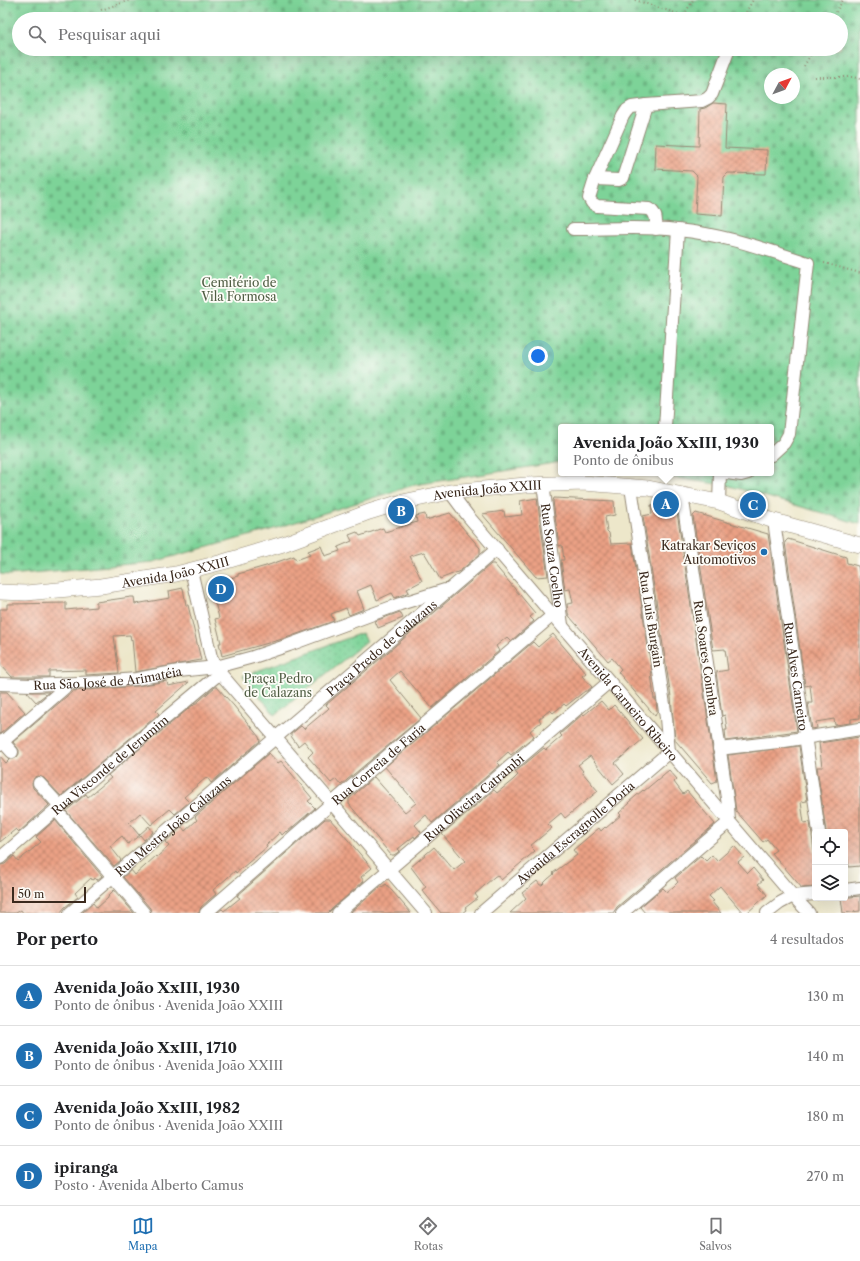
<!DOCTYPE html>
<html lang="pt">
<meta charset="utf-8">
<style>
body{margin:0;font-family:"Libre Caslon Text",serif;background:#f2f2f2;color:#202124}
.controls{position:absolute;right:12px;bottom:12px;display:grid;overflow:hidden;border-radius:4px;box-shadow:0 4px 16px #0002}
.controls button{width:36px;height:36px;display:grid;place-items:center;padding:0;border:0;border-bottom:1px solid #e0e0e0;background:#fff;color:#202124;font:20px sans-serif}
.compass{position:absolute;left:764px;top:68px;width:36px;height:36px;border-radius:50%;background:#fff;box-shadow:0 4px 16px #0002;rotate:49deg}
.scale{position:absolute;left:12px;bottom:10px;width:74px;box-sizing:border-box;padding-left:4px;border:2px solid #3b2a1e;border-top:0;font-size:11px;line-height:14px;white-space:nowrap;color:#3b2a1e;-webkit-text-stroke:3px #fdfcf7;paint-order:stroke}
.you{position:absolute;left:538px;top:356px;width:14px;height:14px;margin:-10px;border:3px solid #fff;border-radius:50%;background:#1a73e8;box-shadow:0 0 0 6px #1a73e833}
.badge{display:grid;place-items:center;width:26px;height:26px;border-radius:50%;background:#1f6fb2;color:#fff;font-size:13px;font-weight:700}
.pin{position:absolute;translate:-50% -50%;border:2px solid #fff;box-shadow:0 1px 4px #0006}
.popup{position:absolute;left:558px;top:424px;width:216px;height:52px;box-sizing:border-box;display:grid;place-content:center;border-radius:4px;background:#fff;filter:drop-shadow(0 1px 3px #0005);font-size:13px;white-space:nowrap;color:#757577}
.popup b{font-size:15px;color:#202124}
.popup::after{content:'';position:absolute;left:50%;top:100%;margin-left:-8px;border:8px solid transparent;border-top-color:#fff}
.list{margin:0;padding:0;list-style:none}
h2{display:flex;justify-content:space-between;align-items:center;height:52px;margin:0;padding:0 16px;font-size:17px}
h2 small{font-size:13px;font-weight:400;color:#757577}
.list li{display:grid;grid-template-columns:26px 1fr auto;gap:12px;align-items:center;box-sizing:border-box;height:60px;padding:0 16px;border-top:1px solid #e0e0e0}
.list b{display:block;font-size:15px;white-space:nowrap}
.list p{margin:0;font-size:13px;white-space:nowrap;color:#757577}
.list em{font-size:13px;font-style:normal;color:#757577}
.icon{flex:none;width:22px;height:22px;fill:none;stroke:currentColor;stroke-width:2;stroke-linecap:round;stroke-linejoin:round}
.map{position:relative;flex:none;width:860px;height:913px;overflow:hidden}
.search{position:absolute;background:#fff;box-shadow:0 4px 16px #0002;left:12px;right:12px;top:12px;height:44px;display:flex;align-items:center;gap:10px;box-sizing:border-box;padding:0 14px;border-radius:22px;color:#757577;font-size:15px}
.sheet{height:292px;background:#fff}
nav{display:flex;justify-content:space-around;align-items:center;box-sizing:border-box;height:56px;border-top:1px solid #e0e0e0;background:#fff;font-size:11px;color:#757577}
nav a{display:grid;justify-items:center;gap:2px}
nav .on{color:#1f6fb2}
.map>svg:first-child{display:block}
.green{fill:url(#green-dots);stroke:#5c7e5b}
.cemetery{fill:url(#cemetery-stones);stroke:#5c7e5b;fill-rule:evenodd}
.building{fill:url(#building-cross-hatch)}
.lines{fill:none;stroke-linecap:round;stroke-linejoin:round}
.minor-casing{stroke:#948874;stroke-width:14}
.major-casing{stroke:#948874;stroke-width:16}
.path{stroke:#948874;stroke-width:2;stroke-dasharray:1 3;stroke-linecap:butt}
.minor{stroke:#fff;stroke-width:12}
.major{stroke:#fff;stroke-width:15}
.poi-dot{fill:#1f6fb2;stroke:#fdfcf7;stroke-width:1.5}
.labels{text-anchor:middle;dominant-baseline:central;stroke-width:3.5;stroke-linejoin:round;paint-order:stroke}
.park-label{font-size:12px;fill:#4f5d43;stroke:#fdfcf7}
.street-label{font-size:12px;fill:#3b2a1e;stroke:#fdfcf7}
.poi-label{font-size:12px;fill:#3b2a1e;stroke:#fdfcf7;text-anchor:end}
</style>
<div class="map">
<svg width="860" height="913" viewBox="0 0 860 913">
<defs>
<pattern id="green-dots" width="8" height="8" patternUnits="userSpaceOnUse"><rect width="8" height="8" fill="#7dd398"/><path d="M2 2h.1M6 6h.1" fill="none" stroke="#6db583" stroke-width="1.8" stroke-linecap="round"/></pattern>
<pattern id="cemetery-stones" width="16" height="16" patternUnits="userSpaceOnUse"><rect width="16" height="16" fill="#7dd398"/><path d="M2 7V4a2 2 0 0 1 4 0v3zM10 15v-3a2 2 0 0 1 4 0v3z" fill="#6db583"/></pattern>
<pattern id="building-cross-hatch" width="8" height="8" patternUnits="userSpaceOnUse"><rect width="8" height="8" fill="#eba185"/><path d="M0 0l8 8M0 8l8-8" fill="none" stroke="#c0836c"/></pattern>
</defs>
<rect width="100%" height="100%" fill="#fdfcf7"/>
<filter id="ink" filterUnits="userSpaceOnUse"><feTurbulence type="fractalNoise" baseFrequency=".025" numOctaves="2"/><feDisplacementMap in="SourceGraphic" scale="8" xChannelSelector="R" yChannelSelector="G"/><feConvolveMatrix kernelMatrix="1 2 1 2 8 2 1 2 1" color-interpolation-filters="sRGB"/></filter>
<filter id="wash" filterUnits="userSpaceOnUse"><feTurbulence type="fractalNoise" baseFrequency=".012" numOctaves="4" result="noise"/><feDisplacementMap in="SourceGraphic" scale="16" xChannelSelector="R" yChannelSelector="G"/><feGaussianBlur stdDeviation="0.9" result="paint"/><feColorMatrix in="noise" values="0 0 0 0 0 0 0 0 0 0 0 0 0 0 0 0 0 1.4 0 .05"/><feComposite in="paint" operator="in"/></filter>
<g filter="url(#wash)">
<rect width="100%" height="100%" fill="#ede7ca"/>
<polygon class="green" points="362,633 367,641 275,715 243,676"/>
<path class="cemetery" d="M0,0H860V524L730,486L643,473H771V427H561V462L414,485L267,531L153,562L9,575L0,574ZM19,19H841V49H19ZM770,74H794V98H770Z"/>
<g id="blocks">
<g class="building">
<polygon points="713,103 727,104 725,148 767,150 766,174 728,173 724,177 722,216 695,214 697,176 692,171 655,169 656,144 699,146 700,109 705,108"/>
<polygon points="537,498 548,576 536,577 482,514 504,511 505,517 522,515 520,501"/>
<polygon points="554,498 614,501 615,515 605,517 607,531 609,533 611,544 632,543 652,673 651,673 654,699 656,699 657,712 655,716 618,672 621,669 612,658 608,661 570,617 568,613 567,604 573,603 570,589 565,590 561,560 564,560 562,545 559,546 553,501"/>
<polygon points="651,505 674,509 677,512 717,781 712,783 675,740 671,697 643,516 652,514"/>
<polygon points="450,513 480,548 480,554 460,571 440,579 424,552 410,556 422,581 407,589 409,592 395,598 392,593 377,600 371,585 357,591 364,609 349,615 346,608 331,614 334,621 286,638 222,656 219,643 221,643 215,619 219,618 210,583 238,576 238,574 266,566 294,556 296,560 310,555 308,551 321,546 325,556 340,551 338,547 352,541 349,535 357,532 360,536 383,528 385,532 417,522 416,516 425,514 426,520"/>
<polygon points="696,513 768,534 797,731 726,741 725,730 727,730 725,715 722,716 716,672 728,670 725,649 713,650 693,516"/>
<polygon points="788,539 846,557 847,563 858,566 860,581 860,718 851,719 851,723 835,725 834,719 816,722 817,728 812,729 808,703 812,703 810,685 805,686 785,542"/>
<polygon points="491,564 494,564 535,613 530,617 534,621 511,641 507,637 496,646 499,651 432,708 400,671 390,680 421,718 341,785 336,779 331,783 308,757 313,752 304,741 298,746 291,736 291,734 301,726 304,729 328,709 329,708 326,705"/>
<polygon points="183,588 186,605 188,605 201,660 135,672 132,639 131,640 130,635 114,636 119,673 86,675 86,670 49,671 49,677 12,677 0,664 0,609 7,609 7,604 66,603 66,610 96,607 96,602 131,597 134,597 135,604 170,598 169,591"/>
<polygon points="400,612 403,618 378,628 375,621"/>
<polygon points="553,634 586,673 582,676 592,687 587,691 585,691 566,706 564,704 553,713 550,710 539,719 541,722 530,731 534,736 511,755 508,752 497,762 500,765 432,823 426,815 415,825 421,832 415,838 414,836 398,849 400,851 394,855 391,855 349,804 349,799 374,777 405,812 416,803 385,767 533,642 538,647"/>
<polygon points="167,681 168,686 189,682 156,711 159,714 61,796 44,778 38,776 34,778 32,784 33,788 49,805 19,832 16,829 0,842 0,756 6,763 10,759 14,759 17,757 19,754 19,750 13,742 73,691 137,686"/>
<polygon points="215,687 217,687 234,706 259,737 260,741 211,783 207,777 184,797 189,802 175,814 170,809 151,825 140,813 129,823 139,835 149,826 153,832 144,840 140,835 128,844 122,836 110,846 121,860 114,866 66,811 86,794 88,797 111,778 108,775 193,705 193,706"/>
<polygon points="0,692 7,692 25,712 0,734"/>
<polygon points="27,692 49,692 36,702"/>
<polygon points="601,701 609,710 614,705 643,739 615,763 624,774 613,784 590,756 578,765 583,771 582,772 598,791 565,818 561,813 548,824 552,828 530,846 535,851 501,880 497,875 494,877 475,894 478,898 465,908 466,910 462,913 441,913 422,890 426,887 411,867 434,847 454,870 465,861 442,834 494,790 497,793 513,780 518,775 515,772 544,748 546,750 562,736 560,734 583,714 584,715"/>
<polygon points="860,737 860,866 849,867 847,852 845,852 845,832 826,832 817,767 822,767 819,743"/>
<polygon points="799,746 807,801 801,802 804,823 810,822 815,857 815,887 802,888 772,853 776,850 767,839 763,842 736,811 728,755"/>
<polygon points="269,753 278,763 281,761 312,798 308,801 315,808 287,832 286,831 282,835 280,832 266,845 267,847 236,873 235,871 219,885 213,890 216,894 201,907 199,913 151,913 150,908 123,877 131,870 135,875 156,856 157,857 169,846 165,842 182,827 185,831 197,820 195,817"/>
<polygon points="669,770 677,779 674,782 683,794 687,791 715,824 617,907 613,913 510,913 526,898 522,893 537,881 540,885 542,885 548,879 554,874 553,873 577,855 573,850 599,828 601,831 605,827 606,828 621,815 619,813 630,803 629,802 643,790 644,791"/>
<polygon points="325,819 330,819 372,868 361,877 364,881 332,909 328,913 217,913 222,909 224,911 240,898 237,896"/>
<polygon points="55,820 102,876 97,880 95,878 92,880 91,878 75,893 78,897 65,907 60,913 23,913 21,910 16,913 0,913 0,865 5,864 14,856 18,861 28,853 41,842 36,837"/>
<polygon points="734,846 744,857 738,862 748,873 753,868 763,880 758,884 767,895 747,913 743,913 720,886 709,896 714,901 712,902 721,913 645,913 640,907 663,888 667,892 673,887 678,882 675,878 701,856 706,861 712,855 717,861"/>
<polygon points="386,884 411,913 352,913 351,912 380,887 382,887"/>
<polygon points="114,890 134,913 82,913 93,903 97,908 108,898 108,896"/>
<polygon points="860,896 860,911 843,913 841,898"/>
</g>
</g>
</g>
<g filter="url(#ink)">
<use href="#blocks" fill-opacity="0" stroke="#948874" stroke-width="1"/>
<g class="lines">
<g class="minor-casing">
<g id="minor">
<polyline points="595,179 619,180 623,178 646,105"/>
<path d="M573,229C608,229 643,226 677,230C722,234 765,249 808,263L789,434L784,443L771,455"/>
<path d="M656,229C656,221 657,213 649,209L597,206L592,203L589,198L595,179L623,116L627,110L632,107L646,105L702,101L708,98L712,94L729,49"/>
<polyline points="665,427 678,230"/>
<polyline points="727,473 741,475 748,473"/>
<path id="s1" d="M543,484L562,625"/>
<path id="s2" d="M450,492L468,516L793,896L809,913"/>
<polyline points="719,502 720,473"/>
<path id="s3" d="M774,521L819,832"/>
<polyline points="191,570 211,657 220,673 426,913"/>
<path id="s4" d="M0,684L32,685L100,682L136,679L179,671L216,667L253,657L289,645L400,604L445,590"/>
<polyline points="2,741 12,752"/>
<polyline points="0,744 69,684"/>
<polyline points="719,749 778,742 860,729"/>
<polyline points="39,783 60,806"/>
<polyline points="56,810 144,913"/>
<path id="s5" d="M0,858L60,806L220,673"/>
<polyline points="845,890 860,888"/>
<path id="s6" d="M70,913L497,549"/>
<path id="s7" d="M206,913L332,803L553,615"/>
<path id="s8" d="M338,913L609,682"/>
<path id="s9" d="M481,913L669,752L666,718L631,487"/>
<polyline points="622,913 729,822 728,805 682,494"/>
<polyline points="767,913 780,903 793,896 815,894"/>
</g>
</g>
<g class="major-casing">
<g id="major">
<path id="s10" d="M0,592L26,593L101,586L176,574L223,562L283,544L369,512L398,503L450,492L526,485L583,483L648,488L668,492L719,502L774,521L860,545"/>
</g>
</g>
<g class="path">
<polyline points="635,0 694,19"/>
<polyline points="101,10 130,0"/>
<polyline points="684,15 693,0"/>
<polyline points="742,19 753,0"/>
<polyline points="832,19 843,0"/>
<polyline points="804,66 814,49"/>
<polyline points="815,77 853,77 860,79"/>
<polyline points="824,263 860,273"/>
</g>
<use href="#minor" class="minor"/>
<use href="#major" class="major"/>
</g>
</g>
<circle class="poi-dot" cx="764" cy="552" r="4"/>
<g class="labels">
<g class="park-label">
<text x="239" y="282">Cemitério de<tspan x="239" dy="14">Vila Formosa</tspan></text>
<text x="278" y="678">Praça Pedro<tspan x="278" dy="14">de Calazans</tspan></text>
</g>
<g class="street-label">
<text stroke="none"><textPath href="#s10" startOffset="501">Avenida João XXIII</textPath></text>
<text stroke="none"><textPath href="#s1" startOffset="72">Rua Souza Coelho</textPath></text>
<text stroke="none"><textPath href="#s10" startOffset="177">Avenida João XXIII</textPath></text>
<text transform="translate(651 619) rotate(81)">Rua Luis Burgain</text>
<text stroke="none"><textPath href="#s6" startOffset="409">Praça Predo de Calazans</textPath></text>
<text transform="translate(706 658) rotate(82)">Rua Soares Coimbra</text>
<text stroke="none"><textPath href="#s3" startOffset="157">Rua Alves Carneiro</textPath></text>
<text stroke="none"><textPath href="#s4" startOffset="108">Rua São José de Arimatéia</textPath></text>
<text stroke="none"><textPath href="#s2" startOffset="277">Avenida Carneiro Ribeiro</textPath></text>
<text stroke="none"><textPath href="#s7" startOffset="228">Rua Correia de Faria</textPath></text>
<text stroke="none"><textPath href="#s5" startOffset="144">Rua Visconde de Jerumim</textPath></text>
<text stroke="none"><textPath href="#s8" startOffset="178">Rua Oliveira Catrambi</textPath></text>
<text stroke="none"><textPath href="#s6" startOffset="135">Rua Mestre João Calazans</textPath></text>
<text stroke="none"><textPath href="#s9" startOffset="124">Avenida Escragnolle Doria</textPath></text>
</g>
<g class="poi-label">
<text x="756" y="545">Katrakar Seviços<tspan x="756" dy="14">Automotivos</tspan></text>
</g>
</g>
</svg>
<div class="controls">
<button><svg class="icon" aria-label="locate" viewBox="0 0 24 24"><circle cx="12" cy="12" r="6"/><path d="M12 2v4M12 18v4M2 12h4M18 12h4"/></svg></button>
<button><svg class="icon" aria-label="layers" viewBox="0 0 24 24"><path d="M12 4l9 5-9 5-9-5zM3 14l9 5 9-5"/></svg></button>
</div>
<svg class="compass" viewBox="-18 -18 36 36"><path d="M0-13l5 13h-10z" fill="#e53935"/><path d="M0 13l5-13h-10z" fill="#757577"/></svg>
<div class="scale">50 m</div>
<div class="you"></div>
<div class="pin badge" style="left:666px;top:504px">A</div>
<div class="popup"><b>Avenida João XxIII, 1930</b>Ponto de ônibus</div>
<div class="pin badge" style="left:401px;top:511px">B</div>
<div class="pin badge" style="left:753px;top:505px">C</div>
<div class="pin badge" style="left:221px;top:589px">D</div>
<div class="search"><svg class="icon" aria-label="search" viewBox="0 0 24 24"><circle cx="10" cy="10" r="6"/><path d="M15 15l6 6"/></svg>Pesquisar aqui</div>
</div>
<section class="sheet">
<h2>Por perto<small>4 resultados</small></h2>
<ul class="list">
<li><span class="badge">A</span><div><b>Avenida João XxIII, 1930</b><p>Ponto de ônibus · Avenida João XXIII</p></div><em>130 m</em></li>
<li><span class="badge">B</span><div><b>Avenida João XxIII, 1710</b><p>Ponto de ônibus · Avenida João XXIII</p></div><em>140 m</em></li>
<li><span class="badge">C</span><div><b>Avenida João XxIII, 1982</b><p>Ponto de ônibus · Avenida João XXIII</p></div><em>180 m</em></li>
<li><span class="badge">D</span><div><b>ipiranga</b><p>Posto · Avenida Alberto Camus</p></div><em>270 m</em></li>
</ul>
</section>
<nav>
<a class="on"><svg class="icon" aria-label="map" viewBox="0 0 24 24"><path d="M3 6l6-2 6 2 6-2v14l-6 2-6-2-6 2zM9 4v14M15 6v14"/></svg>Mapa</a>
<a><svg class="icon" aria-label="directions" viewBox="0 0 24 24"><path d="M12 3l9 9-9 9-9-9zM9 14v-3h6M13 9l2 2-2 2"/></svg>Rotas</a>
<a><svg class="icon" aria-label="saved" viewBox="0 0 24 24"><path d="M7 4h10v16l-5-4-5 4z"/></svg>Salvos</a>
</nav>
